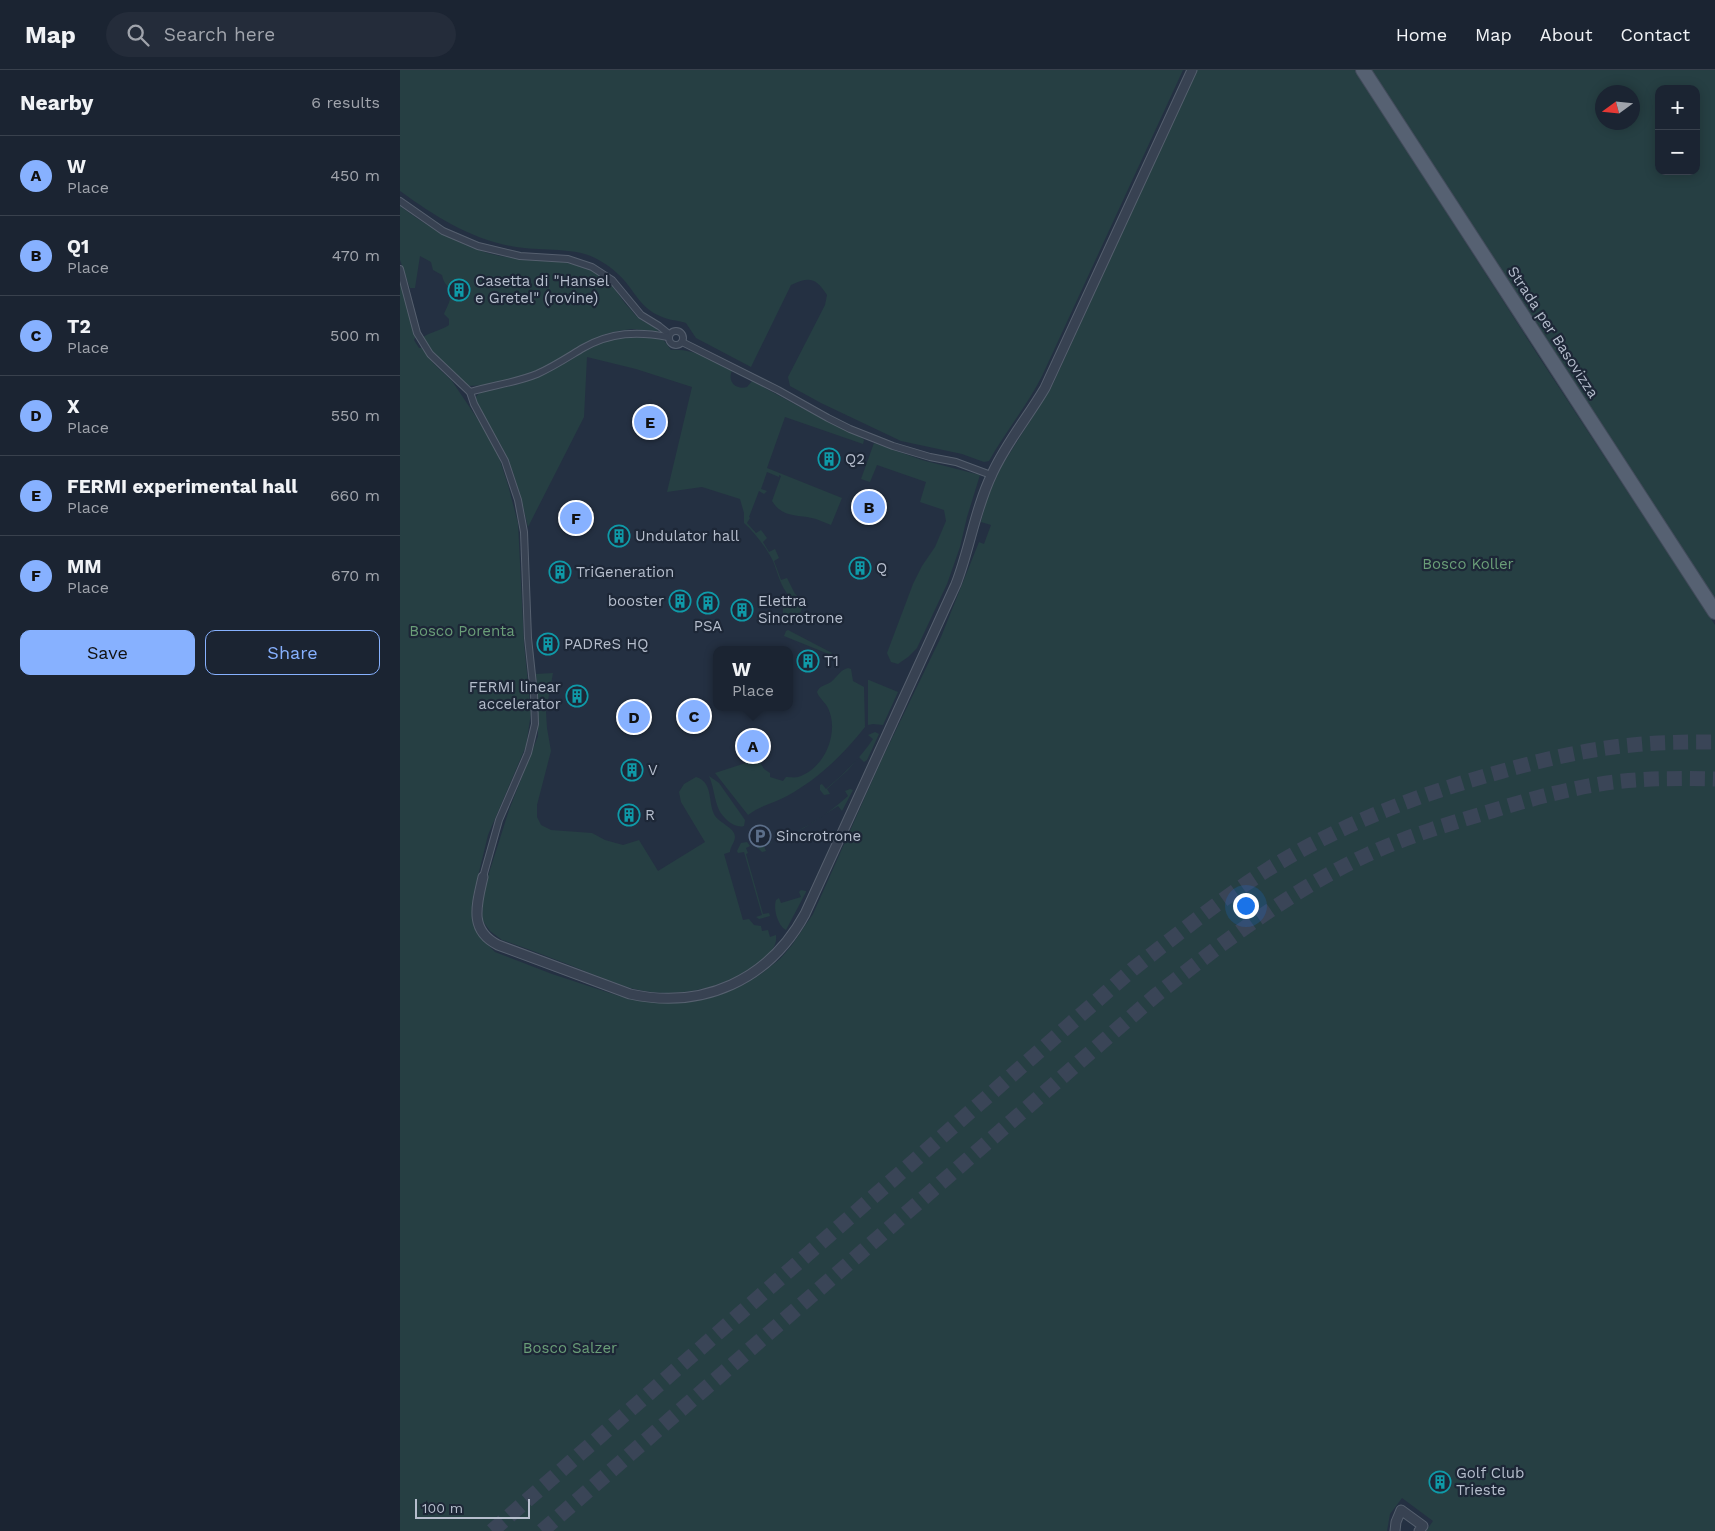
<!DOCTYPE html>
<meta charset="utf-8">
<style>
body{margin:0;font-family:"Work Sans",sans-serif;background:#242c3a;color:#f1f3f6}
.controls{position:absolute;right:15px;top:15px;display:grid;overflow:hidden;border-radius:10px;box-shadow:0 2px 12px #0003}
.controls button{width:45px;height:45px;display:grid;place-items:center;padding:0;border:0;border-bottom:1px solid #39414d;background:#1b2432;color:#f1f3f6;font:25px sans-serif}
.compass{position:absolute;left:1195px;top:15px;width:45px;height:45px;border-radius:50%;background:#1b2432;box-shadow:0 2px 12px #0003;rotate:255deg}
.scale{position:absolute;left:15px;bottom:12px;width:115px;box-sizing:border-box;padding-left:5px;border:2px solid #b5bdcc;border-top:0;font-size:14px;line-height:18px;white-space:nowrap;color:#b5bdcc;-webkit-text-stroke:4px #1d2737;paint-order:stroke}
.you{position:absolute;left:845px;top:835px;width:18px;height:18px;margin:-12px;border:4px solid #fff;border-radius:50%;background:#1a73e8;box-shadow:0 0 0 8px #1a73e833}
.badge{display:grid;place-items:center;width:32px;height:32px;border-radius:50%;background:#87b1ff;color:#111;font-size:16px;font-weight:700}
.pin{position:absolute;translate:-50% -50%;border:2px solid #fff;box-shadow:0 1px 5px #0006}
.popup{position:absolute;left:313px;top:576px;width:80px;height:65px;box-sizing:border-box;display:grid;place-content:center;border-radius:10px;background:#1b2432;filter:drop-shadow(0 1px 4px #0005);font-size:16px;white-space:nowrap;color:#a0a4ac}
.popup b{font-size:19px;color:#f1f3f6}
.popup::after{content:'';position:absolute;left:50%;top:100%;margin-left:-10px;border:10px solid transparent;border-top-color:#1b2432}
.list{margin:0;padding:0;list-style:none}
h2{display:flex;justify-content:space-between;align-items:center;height:65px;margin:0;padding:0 20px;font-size:21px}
h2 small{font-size:16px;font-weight:400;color:#a0a4ac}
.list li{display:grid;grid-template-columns:32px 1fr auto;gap:15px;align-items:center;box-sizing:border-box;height:80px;padding:0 20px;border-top:1px solid #39414d}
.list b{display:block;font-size:19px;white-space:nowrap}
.list p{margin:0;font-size:16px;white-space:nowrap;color:#a0a4ac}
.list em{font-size:16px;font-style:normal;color:#a0a4ac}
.actions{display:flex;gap:10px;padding:15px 20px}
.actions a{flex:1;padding:11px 0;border:1px solid #87b1ff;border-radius:10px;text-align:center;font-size:18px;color:#87b1ff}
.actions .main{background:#87b1ff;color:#111}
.icon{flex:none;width:28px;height:28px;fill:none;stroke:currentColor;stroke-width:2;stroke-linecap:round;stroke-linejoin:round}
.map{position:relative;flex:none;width:1315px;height:1461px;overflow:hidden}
header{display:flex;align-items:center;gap:30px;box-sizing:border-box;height:70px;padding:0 25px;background:#1b2432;border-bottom:1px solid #39414d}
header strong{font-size:24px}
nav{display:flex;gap:28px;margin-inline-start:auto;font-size:18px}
.search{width:350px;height:45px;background:#242c3a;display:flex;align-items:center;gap:12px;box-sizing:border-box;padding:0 18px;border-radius:28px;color:#a0a4ac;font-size:19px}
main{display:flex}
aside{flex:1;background:#1b2432}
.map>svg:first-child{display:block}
.green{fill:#263f43;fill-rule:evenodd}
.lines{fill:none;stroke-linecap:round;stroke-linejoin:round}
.motorway-tunnel{stroke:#3a4557;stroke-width:15;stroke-dasharray:15 8;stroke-linecap:butt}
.pedestrian-casing{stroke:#56606f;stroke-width:8}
.minor-casing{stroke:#56606f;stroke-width:11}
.primary-casing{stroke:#424b5b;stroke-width:16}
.pedestrian{stroke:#384252;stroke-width:6}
.minor{stroke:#384252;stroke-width:9}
.primary{stroke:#566172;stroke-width:14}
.labels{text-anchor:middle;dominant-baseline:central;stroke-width:4.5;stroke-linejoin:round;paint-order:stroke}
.poi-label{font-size:15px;fill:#b5bdcc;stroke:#1d2737;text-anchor:start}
.street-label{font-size:15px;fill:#b5bdcc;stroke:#1d2737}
.park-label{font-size:15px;fill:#6a9e78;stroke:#1d2737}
</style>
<header>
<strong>Map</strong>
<div class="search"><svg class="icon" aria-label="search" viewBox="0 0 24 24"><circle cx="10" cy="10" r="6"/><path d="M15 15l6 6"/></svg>Search here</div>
<nav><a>Home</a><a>Map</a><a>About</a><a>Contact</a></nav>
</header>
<main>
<aside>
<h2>Nearby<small>6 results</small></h2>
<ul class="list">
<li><span class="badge">A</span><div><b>W</b><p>Place</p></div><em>450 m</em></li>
<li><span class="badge">B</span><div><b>Q1</b><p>Place</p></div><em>470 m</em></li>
<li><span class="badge">C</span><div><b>T2</b><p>Place</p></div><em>500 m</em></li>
<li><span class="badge">D</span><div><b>X</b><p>Place</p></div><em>550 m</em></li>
<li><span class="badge">E</span><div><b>FERMI experimental hall</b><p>Place</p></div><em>660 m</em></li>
<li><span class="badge">F</span><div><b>MM</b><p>Place</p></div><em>670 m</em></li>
</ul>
<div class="actions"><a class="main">Save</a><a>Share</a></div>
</aside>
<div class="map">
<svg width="1315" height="1461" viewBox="0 0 1315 1461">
<rect width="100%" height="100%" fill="#243042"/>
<g class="green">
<path d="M0,0H783L642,306C627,336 605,362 589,391L584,392L562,384L501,371L421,333L390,316L388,307L425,235L427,225C416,208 410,206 391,215L351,297L296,268L286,253C277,250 267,250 260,246C242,239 234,221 223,209C215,200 205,193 195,188C174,177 139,181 116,177C72,170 36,147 0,121Z"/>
<polygon points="797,0 955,0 1141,290 1315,555 1315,1461 1026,1461 1033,1451 1002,1428 990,1444 987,1461 0,1461 0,210 16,266 14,270 19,278 22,278 33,293 52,311 95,375 108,415 118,453 124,573 131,643 126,676 88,765 73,827 73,851 80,867 95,882 152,904 219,926 245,931 291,932 317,926 341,916 361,904 380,889 392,875 413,844 481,691 541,567 579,472 584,474 591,455 581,452 587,428 601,397 651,318"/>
<path d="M970,0H1315V530ZM1259,19H1296V101H1259ZM1202,22H1232V52H1202Z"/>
<path d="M0,136C27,157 70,182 106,187C137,191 171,188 199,204C214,213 220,230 232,241C235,245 239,249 243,251C249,255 255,256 259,262L232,259L218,261L203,265L181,276L132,304L89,315L68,316L33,284L23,267C33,261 40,261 49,255V249L44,244C47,236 53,229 49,220C47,213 44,215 42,205L33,200L31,192L20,186L15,218H10L0,190Z"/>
<path d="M218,266H253L262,268L271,280C294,278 312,291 332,301C327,312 336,320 347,317L352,311L400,337L462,368L464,370L463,374L385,347L367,398L442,428L431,455C426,453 421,451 416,449C399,444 383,449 372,431L381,406L379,405V407L367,402L361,419L367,421L364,424L359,421L349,447L350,448L347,453L356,463L361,460L367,468L363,472L369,482L375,479L379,488L374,491L381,510L387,508L395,524L405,532C400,543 397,555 383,550V537L389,533L390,527C380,516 378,503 373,491C366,477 355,463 344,453V443L340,429L302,417L267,422L292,317L236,299L187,287L184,347L128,457C122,432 116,407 105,383C96,364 81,348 75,328L80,322L116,315L141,306L169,291L187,279Z"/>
<polygon points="474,373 522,390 580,405 567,447 560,477 547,514 517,578 508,587 498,594 491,592 487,583 513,514 522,496 535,477 546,451 544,440 520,432 526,412 477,395 470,412 461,409"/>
<polygon points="388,560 432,583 431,585 384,566 386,561"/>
<path d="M448,598L451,599L453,611L464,617L465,657C443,685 418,709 387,726C374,733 359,736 348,745L315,703L358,689L364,699L370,703V707L383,711L386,707C389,707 394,708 398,707C424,699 440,663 428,638C425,632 419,628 417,622C420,615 425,616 431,612C437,607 440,600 448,598Z"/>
<path d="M153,603L146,642L147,658L151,681L137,735V747L141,755L151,760L192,763L205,770L223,775L239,770L258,801L305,772L281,732L279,722L284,714L296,707C313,712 308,731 314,744C318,753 335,757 335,767C335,772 330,777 330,782L324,784L343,850L349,849L354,855L361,856L362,861L368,860L370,867L376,865C378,880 364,889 352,897C321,919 277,928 239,920C223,917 207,909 192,904C162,892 132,880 102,870L90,861L82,850L83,829L88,806L109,740L138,666V627L136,604Z"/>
<polygon points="468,610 469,610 498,622 483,655 473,654 468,655"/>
<path d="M475,662L479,664L467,690L464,692L459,687L448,700L427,719L430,724L424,725L420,720V715L422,714L426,719C444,704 461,687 473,669L468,665Z"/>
<path d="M309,706L319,713L345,750L344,756C335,759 323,748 319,740C314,729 314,717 309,706Z"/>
<path d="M450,719L453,720L442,741L438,736L404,758L364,776L366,781L362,782L357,777V773L362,768L364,774L370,773C400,762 426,746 448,726L445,721Z"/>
<polygon points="347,772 350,776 346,778 348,783 346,784 363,844 369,843 370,846 359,849 356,847 362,845 344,782 338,783 337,781 341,773"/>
<path d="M401,820L406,821V822L386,860C378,856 373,839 376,830L379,828L381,833L401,827L399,822Z"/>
</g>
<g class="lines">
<g class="motorway-tunnel">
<path d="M92,1461L733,899C778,864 822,828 870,798C944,753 1019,724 1103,701C1145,689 1188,679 1232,675C1259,672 1287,672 1315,672"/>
<path d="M142,1461L755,926C822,873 891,820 969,784C1010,765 1052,753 1095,740C1127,730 1160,721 1194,715C1233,708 1275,708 1315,709"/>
</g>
<g class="pedestrian-casing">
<g id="pedestrian">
<polyline points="0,131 43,161 78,176 120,186 168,189 192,197 212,210 241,245 259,256 269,264"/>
<polyline points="0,199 17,263 30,284 70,322 74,334 105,391 118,430 124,462 128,568 134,624 135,654 128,683 99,750 83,807"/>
<circle cx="276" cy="268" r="7"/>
<polyline points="282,272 378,320 428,348 450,359 493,376 530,387 556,392 591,405"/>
<path d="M70,322C93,315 115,313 137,304C153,297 168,287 183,278C211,262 238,261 268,267"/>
</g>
</g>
<g class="minor-casing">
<g id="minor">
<path d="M83,807C77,834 68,860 98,875L230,924C303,940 369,910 405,844L556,514C570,478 575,439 592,404C606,373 628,347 645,318L792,0"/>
<polyline points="995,1461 996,1452 1001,1440 1023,1456 1019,1461"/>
</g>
</g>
<g class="primary-casing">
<polyline id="primary" points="963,0 1315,542"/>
</g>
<use href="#pedestrian" class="pedestrian"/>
<use href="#minor" class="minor"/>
<use href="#primary" class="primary"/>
</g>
<defs>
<g id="building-ring" transform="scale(1.125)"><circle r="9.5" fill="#1d2737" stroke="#0f9aa8" stroke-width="1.5"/><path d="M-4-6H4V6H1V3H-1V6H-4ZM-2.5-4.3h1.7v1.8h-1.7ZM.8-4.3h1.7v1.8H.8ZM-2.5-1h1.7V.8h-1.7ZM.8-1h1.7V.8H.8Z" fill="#0f9aa8"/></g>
<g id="parking-ring" transform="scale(1.125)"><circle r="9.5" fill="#1d2737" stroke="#5c6f8a" stroke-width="1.5"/><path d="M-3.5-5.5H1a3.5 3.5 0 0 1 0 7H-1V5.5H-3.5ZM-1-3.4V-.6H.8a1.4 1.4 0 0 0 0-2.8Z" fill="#5c6f8a"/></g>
</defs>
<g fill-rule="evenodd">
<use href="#building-ring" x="59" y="220"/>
<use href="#building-ring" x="429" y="389"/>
<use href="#building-ring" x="219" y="466"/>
<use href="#building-ring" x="460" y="498"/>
<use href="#building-ring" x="160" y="502"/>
<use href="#building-ring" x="280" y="531"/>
<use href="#building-ring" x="308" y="533"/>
<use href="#building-ring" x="342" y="540"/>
<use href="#building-ring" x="148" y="574"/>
<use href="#building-ring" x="408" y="591"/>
<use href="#building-ring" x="177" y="626"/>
<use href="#building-ring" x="232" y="700"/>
<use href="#building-ring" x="229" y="745"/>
<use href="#parking-ring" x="360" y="766"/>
<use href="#building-ring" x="1040" y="1412"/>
</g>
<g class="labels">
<g class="poi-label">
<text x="75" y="211">Casetta di "Hansel<tspan x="75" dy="17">e Gretel" (rovine)</tspan></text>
<text x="445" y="389">Q2</text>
<text x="235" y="466">Undulator hall</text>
<text x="476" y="498">Q</text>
<text x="176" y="502">TriGeneration</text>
<text x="264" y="531" text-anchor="end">booster</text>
<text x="358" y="531">Elettra<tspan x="358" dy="17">Sincrotrone</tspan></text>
<text x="308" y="556" text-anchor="middle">PSA</text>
<text x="164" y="574">PADReS HQ</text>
<text x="424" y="591">T1</text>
<text x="161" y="617" text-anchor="end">FERMI linear<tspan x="161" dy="17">accelerator</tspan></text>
<text x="248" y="700">V</text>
<text x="245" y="745">R</text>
<text x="376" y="766">Sincrotrone</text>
<text x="1056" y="1403">Golf Club<tspan x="1056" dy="17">Trieste</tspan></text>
</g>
<g class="street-label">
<text transform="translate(1153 262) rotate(57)">Strada per Basovizza</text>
</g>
<g class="park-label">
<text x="1068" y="494">Bosco Koller</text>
<text x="62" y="561">Bosco Porenta</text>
<text x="170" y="1278">Bosco Salzer</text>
</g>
</g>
</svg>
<div class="controls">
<button>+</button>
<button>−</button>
</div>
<svg class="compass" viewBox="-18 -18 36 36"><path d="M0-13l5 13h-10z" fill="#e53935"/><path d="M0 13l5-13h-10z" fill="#a0a4ac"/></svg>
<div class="scale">100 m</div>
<div class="you"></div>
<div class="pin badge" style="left:353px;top:676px">A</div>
<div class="popup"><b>W</b>Place</div>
<div class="pin badge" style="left:469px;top:437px">B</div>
<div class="pin badge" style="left:294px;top:646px">C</div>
<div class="pin badge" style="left:234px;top:647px">D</div>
<div class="pin badge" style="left:250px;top:352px">E</div>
<div class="pin badge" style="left:176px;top:448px">F</div>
</div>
</main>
